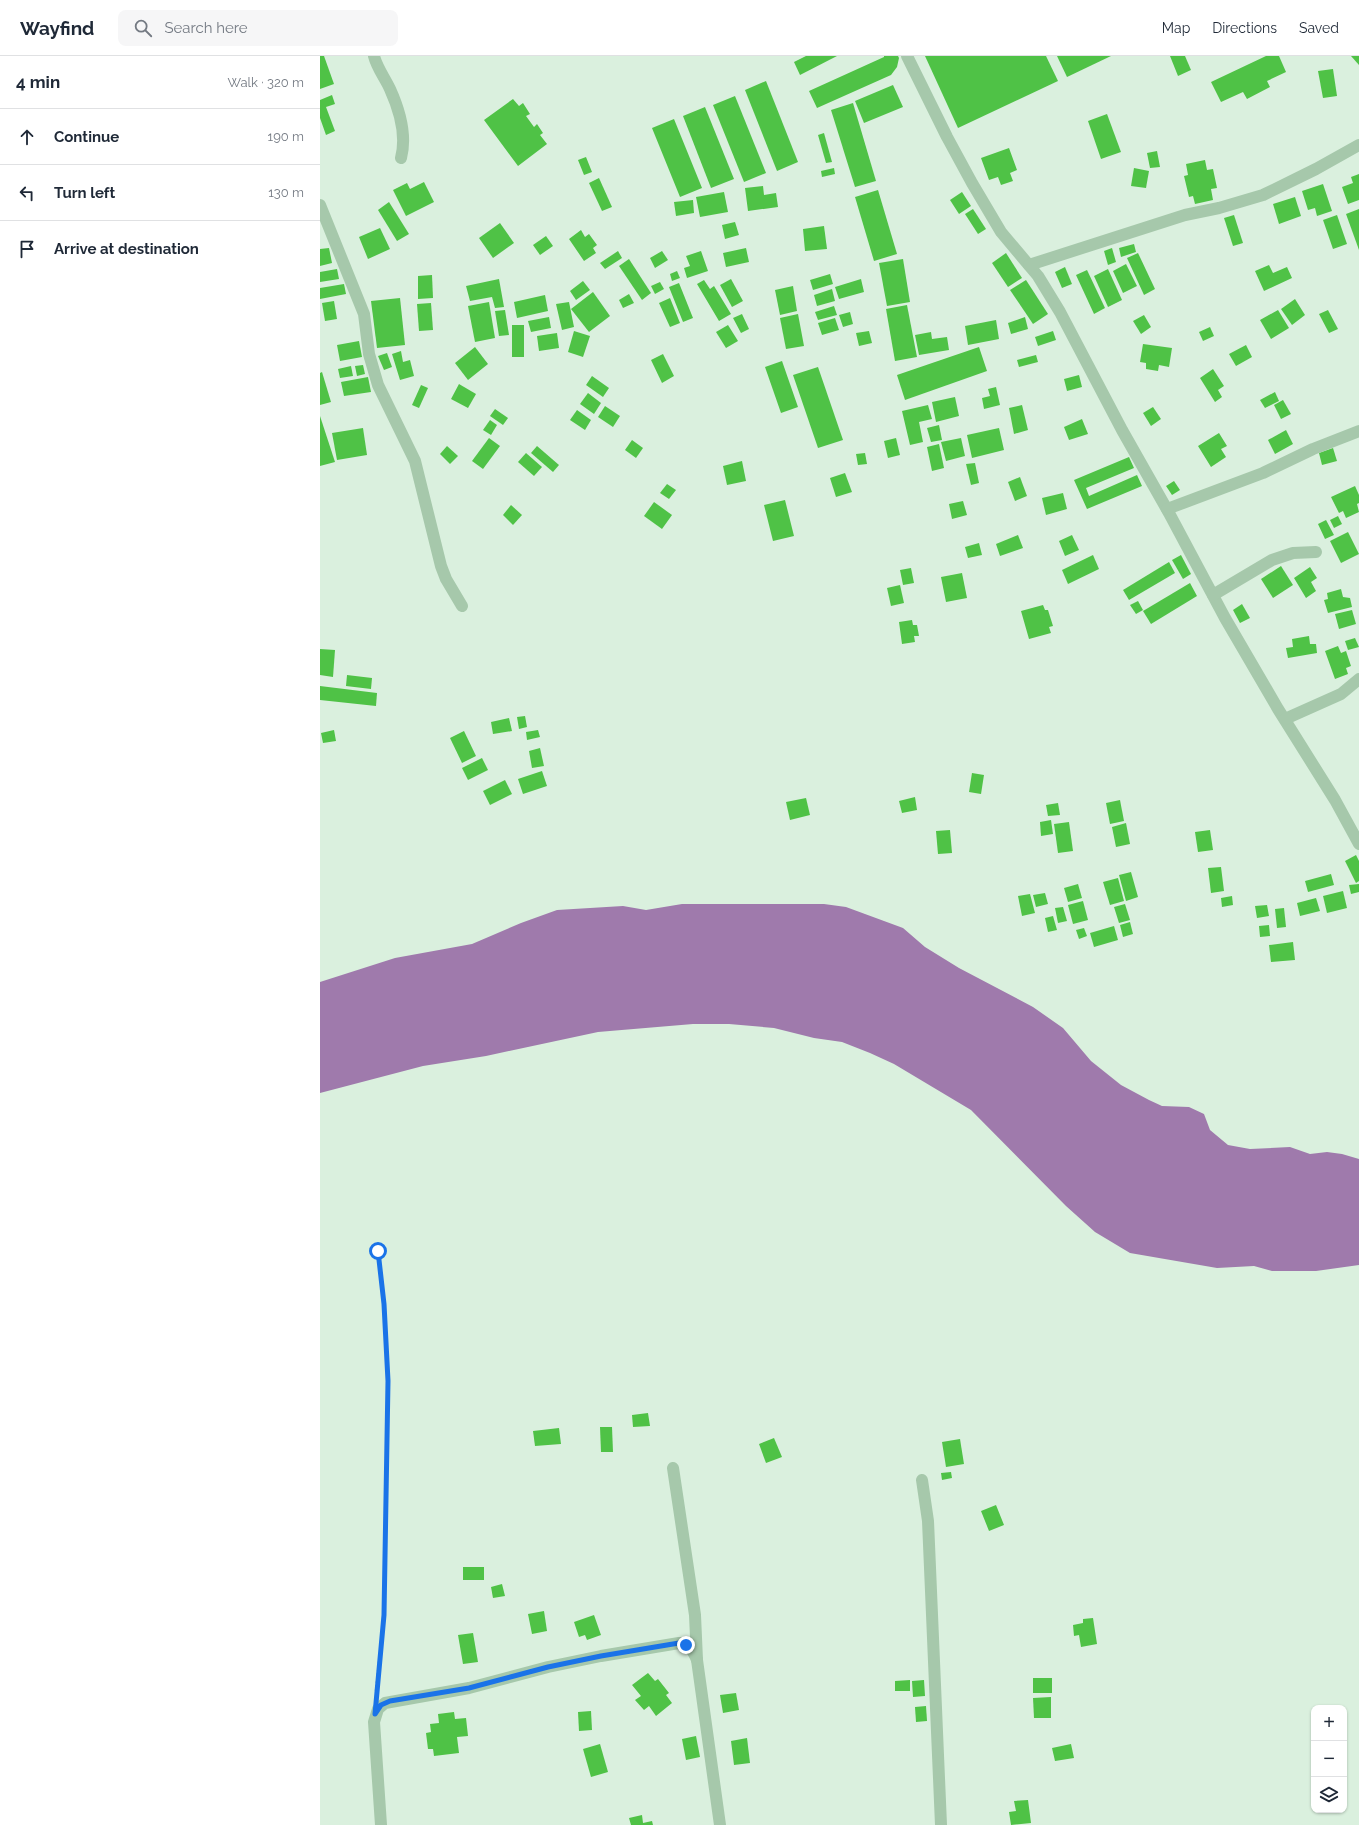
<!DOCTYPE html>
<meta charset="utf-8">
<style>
body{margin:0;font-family:Raleway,sans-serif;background:#f6f6f7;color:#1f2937}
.controls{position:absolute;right:12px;bottom:12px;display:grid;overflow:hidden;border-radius:8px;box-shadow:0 1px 3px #0004}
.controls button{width:36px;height:36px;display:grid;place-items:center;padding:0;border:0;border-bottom:1px solid #e0e1e3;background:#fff;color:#1f2937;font:20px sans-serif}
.stop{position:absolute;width:12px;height:12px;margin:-9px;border:3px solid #1a73e8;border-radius:50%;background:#fff}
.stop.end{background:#1a73e8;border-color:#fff;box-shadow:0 1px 4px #0008}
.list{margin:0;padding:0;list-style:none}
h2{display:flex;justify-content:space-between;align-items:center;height:52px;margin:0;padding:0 16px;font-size:17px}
h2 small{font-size:13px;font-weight:400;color:#747a83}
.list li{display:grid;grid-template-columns:26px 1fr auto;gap:12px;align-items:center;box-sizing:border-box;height:56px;padding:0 16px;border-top:1px solid #e0e1e3}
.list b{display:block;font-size:15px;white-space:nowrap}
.list em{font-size:13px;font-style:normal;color:#747a83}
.icon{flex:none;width:22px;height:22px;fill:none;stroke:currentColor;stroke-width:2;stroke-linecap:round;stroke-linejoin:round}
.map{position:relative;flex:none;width:1039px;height:1769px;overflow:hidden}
header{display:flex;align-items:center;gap:24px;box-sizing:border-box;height:56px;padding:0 20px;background:#fff;border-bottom:1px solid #e0e1e3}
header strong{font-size:19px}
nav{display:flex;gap:22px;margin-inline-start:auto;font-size:14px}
.search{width:280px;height:36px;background:#f6f6f7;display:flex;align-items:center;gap:10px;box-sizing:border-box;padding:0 14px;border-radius:8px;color:#747a83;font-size:15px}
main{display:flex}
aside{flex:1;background:#fff}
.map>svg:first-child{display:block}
.water{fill:#9f7aac}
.building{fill:#4fc246}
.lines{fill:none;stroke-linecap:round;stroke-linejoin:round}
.path{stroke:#90b495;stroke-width:2.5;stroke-dasharray:2 2;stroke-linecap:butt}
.minor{stroke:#a6c8ab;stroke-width:12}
.route{stroke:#1a73e8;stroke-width:5}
</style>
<header>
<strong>Wayfind</strong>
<div class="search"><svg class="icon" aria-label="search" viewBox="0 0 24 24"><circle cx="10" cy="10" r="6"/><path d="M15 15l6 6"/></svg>Search here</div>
<nav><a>Map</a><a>Directions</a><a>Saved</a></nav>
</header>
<main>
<aside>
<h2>4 min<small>Walk · 320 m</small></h2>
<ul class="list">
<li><svg class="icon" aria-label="ahead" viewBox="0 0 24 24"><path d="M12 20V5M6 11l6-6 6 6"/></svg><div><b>Continue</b></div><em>190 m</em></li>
<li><svg class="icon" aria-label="left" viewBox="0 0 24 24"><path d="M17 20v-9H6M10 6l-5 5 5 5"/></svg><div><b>Turn left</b></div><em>130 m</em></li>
<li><svg class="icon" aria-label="arrive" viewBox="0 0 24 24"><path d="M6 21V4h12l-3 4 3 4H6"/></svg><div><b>Arrive at destination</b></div></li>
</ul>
</aside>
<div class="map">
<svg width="1039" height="1769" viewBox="0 0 1039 1769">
<rect width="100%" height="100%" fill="#daf0de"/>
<polygon class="water" points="362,848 504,848 526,851 583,872 605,891 639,912 713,951 743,972 771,1005 801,1029 829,1044 842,1050 869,1051 884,1058 890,1074 908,1089 930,1093 970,1091 990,1098 1007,1096 1022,1098 1039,1103 1039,1209 996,1215 952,1215 934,1210 897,1212 810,1197 775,1176 746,1150 651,1054 574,1008 550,997 522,986 494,982 454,972 409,968 373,968 278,976 166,1000 103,1010 0,1037 0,926 75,902 152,888 201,867 237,854 303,850 326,854"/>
<g class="building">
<polygon points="0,0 4,0 14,28 0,33"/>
<polygon points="486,0 517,0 480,19 474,6"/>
<polygon points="564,0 578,0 579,2 577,11 571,19 497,52 489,35 564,1"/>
<polygon points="605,0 726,0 738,25 638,72"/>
<polygon points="737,0 791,0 747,21"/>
<polygon points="850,0 865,0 871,14 858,20"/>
<polygon points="946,0 959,0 966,16 947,25 950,31 927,43 923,36 901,46 891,26"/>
<polygon points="1031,0 1039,0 1039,9"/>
<polygon points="1013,13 1017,40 1003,42 998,15"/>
<polygon points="446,25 478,106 457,115 425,34"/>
<polygon points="573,29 583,51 544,67 535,45"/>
<polygon points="12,39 15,48 6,51 15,75 6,79 0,62 0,44"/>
<polygon points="415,40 446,117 424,126 393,49"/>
<polygon points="193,43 199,50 203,47 210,58 206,60 214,71 217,68 223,77 220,79 227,88 198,110 164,64"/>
<polygon points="533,47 556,125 535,131 511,54"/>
<polygon points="385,51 414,123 391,132 363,60"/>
<polygon points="787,58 801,96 781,103 768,65"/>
<polygon points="354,63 382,132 360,141 332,72"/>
<polygon points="504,77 512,106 506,107 498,79"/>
<polygon points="689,92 697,114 690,117 693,125 681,129 678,121 669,124 661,102"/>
<polygon points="837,95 840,111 830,112 827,97"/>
<polygon points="266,101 272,116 264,119 258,104"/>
<polygon points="885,104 887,114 893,113 897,132 891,133 893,144 875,148 873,140 869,141 864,120 868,119 866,108"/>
<polygon points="514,112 515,118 502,121 501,115"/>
<polygon points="814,112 829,115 826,132 811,130"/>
<polygon points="1039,118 1039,144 1028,148 1022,131 1033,127 1031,121"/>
<polygon points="279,122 292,151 282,155 269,127"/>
<polygon points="104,126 114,146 86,160 73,134 87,127 90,133"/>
<polygon points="1003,128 1012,155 997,160 995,152 988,154 982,135"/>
<polygon points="443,130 444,139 456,137 458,151 428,155 425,132"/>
<polygon points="558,134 577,198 554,205 535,141"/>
<polygon points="404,136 408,156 380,161 376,141"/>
<polygon points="642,136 651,150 639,158 630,144"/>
<polygon points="975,141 981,160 959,168 953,148"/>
<polygon points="373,144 374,157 356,160 354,146"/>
<polygon points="69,146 89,178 77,185 58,154"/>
<polygon points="653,153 666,173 658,178 645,158"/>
<polygon points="1039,153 1039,194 1026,158"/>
<polygon points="914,159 923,187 913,190 904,162"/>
<polygon points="1017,159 1027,188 1013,193 1003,164"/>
<polygon points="415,166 419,179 405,183 402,169"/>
<polygon points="180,167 194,187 173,202 159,182"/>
<polygon points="504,170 507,193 485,195 483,173"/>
<polygon points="60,172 70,193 48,203 39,181"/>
<polygon points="261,174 265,181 269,178 277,189 273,192 276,197 264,205 249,183"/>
<polygon points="226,180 233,190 220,199 213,189"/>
<polygon points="814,188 816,196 801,201 799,192"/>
<polygon points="9,192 12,207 0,210 0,193"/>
<polygon points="426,192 429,206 406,211 403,197"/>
<polygon points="792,192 796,206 788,209 784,195"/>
<polygon points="298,195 302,202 285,213 280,207"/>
<polygon points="342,195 348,204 335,212 330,202"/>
<polygon points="381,195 388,215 367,222 364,212 370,210 366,200"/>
<polygon points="686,197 702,222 688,231 672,207"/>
<polygon points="818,197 835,233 824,239 807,202"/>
<polygon points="309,203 331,237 322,244 299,210"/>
<polygon points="583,203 590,246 567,250 559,207"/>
<polygon points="806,208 817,230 803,237 793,215"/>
<polygon points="949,209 953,217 967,211 972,222 944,235 935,215"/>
<polygon points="745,211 752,228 742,232 735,216"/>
<polygon points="17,213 19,223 0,226 0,216"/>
<polygon points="788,213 802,244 788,251 774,220"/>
<polygon points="767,214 785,252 774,258 756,219"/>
<polygon points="357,215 360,222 352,225 350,218"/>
<polygon points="510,218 513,228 493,234 490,224"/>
<polygon points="112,219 113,242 98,243 98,220"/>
<polygon points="179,223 184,251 175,252 172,241 150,245 146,230"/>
<polygon points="411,223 423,245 412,251 400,229"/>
<polygon points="541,223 544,236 519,243 515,231"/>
<polygon points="384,224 390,233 394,230 411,258 399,265 377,228"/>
<polygon points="706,224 728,258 713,268 690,234"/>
<polygon points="263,225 270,234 256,244 250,235"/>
<polygon points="340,226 344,233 335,238 331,230"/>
<polygon points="359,227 373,262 363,266 349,231"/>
<polygon points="24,228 26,238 0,243 0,232"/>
<polygon points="473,230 477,255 460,259 455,234"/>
<polygon points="512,233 515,245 497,250 494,239"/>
<polygon points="273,236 290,260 269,276 251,253"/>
<polygon points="309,238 314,247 303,252 299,244"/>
<polygon points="225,239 228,255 197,262 194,246"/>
<polygon points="80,242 85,289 57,292 51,245"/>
<polygon points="350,242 360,267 350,271 339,247"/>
<polygon points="975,243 985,259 972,269 961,253"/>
<polygon points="14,245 17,263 5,265 2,247"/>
<polygon points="169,246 175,282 155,286 148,250"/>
<polygon points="249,246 254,271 242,274 236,248"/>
<polygon points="111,247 113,274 99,275 97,248"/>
<polygon points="587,249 597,301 575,305 566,253"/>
<polygon points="514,250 517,259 498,264 495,256"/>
<polygon points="185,254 189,279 179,280 175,255"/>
<polygon points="958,254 969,272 951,283 940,264"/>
<polygon points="1008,254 1018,273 1009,277 999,258"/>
<polygon points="530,256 533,268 523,271 519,259"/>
<polygon points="422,258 429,273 421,277 413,262"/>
<polygon points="478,258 484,290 466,293 460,262"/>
<polygon points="824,259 831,271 821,278 813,265"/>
<polygon points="229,261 231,272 211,276 208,265"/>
<polygon points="705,261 708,273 691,278 688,267"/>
<polygon points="515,262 519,274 502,279 498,267"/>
<polygon points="676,264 679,283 648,289 645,270"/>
<rect x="192" y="269" width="12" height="32"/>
<polygon points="408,269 418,285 406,292 396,276"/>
<polygon points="890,271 894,280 883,285 879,276"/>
<polygon points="254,275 270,280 263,301 248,296"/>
<polygon points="549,275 552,287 539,290 536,277"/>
<polygon points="733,275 736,284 718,290 715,281"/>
<polygon points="611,276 612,283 627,281 629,294 599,299 595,279"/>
<polygon points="237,277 239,292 219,295 217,280"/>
<polygon points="39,285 42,301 20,305 17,289"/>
<polygon points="823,288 852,292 849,311 839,309 838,315 826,313 826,307 820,306"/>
<polygon points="926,289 932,301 916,310 909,298"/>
<polygon points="155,291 168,308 148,324 135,307"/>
<polygon points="659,291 667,315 585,344 577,319"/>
<polygon points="81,295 83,306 90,304 94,320 80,324 72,298"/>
<polygon points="67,297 72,311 64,314 58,300"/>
<polygon points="343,298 354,320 342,327 331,304"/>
<polygon points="716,299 718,306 699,311 697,304"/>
<polygon points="462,305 478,351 461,357 445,311"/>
<polygon points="43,309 45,318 37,320 35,310"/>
<polygon points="31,310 33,320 20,322 18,313"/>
<polygon points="498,311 523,384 498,392 473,319"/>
<polygon points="893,313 904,330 898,334 902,341 895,346 880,322"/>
<polygon points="2,316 11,346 0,349 0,317"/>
<polygon points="759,319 762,331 747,335 744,323"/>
<polygon points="272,320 289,332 283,341 266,329"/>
<polygon points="48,321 51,336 24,340 21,326"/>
<polygon points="139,328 156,338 148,352 131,343"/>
<polygon points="101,329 108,332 99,352 92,349"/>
<polygon points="676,331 680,349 664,353 662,342 670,340 668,333"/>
<polygon points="955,336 959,345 945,352 940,344"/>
<polygon points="268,337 281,347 274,358 260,348"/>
<polygon points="635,341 639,360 616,366 612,346"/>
<polygon points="963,344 971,358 961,363 954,349"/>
<polygon points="608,349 612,363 599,366 603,386 590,389 582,355"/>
<polygon points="702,349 708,374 694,378 689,352"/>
<polygon points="285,350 300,360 293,371 278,361"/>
<polygon points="833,351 841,363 831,370 823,357"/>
<polygon points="175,353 188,362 183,369 170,360"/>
<polygon points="257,354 271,364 265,374 250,364"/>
<polygon points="0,360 15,406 0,410"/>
<polygon points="762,363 768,378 749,384 744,371"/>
<polygon points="170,364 177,369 171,379 163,374"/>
<polygon points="619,369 622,384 611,386 607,372"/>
<polygon points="43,372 47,399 17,404 12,377"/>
<polygon points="679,372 684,394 652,402 647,379"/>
<polygon points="966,374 973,388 955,398 948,384"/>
<polygon points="899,377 907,390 901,393 906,401 891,411 878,390"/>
<polygon points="169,382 180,390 163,413 152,405"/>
<polygon points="576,382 580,399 568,402 564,385"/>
<polygon points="641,382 645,400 626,405 621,386"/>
<polygon points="312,384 323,392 316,402 305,394"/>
<polygon points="619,388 624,412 612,415 607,391"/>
<polygon points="127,390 138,400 130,408 120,398"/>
<polygon points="217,390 239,409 233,416 211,397"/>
<polygon points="1013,392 1017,405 1002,409 999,397"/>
<polygon points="206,397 222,411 214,420 198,406"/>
<polygon points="545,397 547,408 538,409 536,398"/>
<polygon points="809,401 814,412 766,432 769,440 817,419 822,430 767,453 754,424"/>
<polygon points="422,405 426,425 407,429 403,410"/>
<polygon points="655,407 659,427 651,429 646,408"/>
<polygon points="525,417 532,436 516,441 510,422"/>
<polygon points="700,421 707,440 695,445 688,426"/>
<polygon points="854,425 860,434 852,439 846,430"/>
<polygon points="347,428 356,434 349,443 340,437"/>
<polygon points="1035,430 1039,439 1039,447 1037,448 1039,456 1026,462 1023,455 1019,457 1011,441"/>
<polygon points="743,437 747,453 726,459 722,442"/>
<polygon points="465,444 474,480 453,485 444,449"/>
<polygon points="643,445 647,459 632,463 629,448"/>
<polygon points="334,446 352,459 342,473 324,460"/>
<polygon points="191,449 202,459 193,469 183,459"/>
<polygon points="1018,460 1022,468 1014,472 1010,464"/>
<polygon points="1006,464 1014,479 1005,483 998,468"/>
<polygon points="1028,476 1039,498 1021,507 1010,485"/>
<polygon points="698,479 703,492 680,500 676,488"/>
<polygon points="752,479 759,494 745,500 739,485"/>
<polygon points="659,487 662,499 648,502 645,491"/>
<polygon points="773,499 779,513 748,528 742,514"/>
<polygon points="861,499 871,518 863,523 852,504"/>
<polygon points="849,506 855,517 809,544 803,534"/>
<polygon points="961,510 973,529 953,542 941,523"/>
<polygon points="990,511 997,522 991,526 996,535 986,542 974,522"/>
<polygon points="591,512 594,527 583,529 580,514"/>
<polygon points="642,517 647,542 626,546 621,521"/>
<polygon points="870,527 877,540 831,568 823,555"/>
<polygon points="580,529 584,547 571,550 567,532"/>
<polygon points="1021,533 1023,541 1030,542 1032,551 1008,557 1004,544 1008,543 1007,537"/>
<polygon points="818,545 823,554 816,558 810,549"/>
<polygon points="922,548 930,562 920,567 913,554"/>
<polygon points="723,549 725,554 728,554 733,570 729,571 731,577 709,583 701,555"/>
<polygon points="1032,554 1036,568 1019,573 1015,558"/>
<polygon points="592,564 593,569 597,569 599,580 594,580 595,586 582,588 579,566"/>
<polygon points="989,580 990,588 996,588 997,597 968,602 966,592 973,591 972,583"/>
<polygon points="1035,582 1039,591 1028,594 1025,585"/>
<polygon points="1018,590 1021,597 1026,595 1031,610 1026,612 1028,618 1015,623 1005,595"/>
<polygon points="0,593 15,594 13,621 0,619"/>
<polygon points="27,619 52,622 51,633 26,630"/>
<polygon points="0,630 57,637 56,650 0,644"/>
<polygon points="205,660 207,671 199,673 197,661"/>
<polygon points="189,662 192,675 173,678 171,666"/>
<polygon points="14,674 16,685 3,687 1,677"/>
<polygon points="218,674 220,681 207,684 206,676"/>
<polygon points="144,675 156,700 142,707 130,682"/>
<polygon points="220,692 224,710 212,712 209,695"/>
<polygon points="162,702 168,714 148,724 142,712"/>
<polygon points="222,715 227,730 203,738 198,723"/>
<polygon points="652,717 664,719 661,738 649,736"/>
<polygon points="185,724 192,738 170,749 163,735"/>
<polygon points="595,741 597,754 582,757 579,745"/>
<polygon points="486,742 490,759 470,764 466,746"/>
<polygon points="800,744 804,765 790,768 786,747"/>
<polygon points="738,747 740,759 728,760 726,749"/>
<polygon points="731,764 733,778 721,780 720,766"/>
<polygon points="749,766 753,795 738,797 734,768"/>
<polygon points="806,767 810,788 796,791 792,771"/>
<polygon points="630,774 632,797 618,798 616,775"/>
<polygon points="890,774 893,794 878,796 875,776"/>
<polygon points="1036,799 1039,805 1039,825 1036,827 1025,805"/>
<polygon points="901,811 904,835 891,837 888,812"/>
<polygon points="811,816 818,841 806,845 799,819"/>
<polygon points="1011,818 1014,829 988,836 985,825"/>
<polygon points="798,822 804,845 790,849 783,826"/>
<polygon points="758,828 762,842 748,846 744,832"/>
<polygon points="1039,828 1039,836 1031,838 1029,829"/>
<polygon points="1023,835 1027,852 1007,857 1003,840"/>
<polygon points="725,837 728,848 716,851 713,839"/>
<polygon points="710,838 715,857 702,860 698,840"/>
<polygon points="912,840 913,849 902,851 901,842"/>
<polygon points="996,842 1000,855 980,860 977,847"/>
<polygon points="763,845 768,864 753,868 748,849"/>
<polygon points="805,848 810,864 799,867 794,851"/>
<polygon points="947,849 949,860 937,862 935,850"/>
<polygon points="743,851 747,865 738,867 735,852"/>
<polygon points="964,852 966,871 957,872 955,853"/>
<polygon points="733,860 737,874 728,876 725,862"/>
<polygon points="810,866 813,878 803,881 800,869"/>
<polygon points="949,869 950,880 940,881 939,870"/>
<polygon points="794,870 798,884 774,891 770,877"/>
<polygon points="764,872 767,880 759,883 756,874"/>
<polygon points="973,886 975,904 951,906 949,889"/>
<polygon points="328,1357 330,1370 313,1371 312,1359"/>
<polygon points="280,1371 292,1371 293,1396 281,1396"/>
<polygon points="239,1372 241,1388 215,1390 213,1375"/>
<polygon points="454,1382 462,1401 446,1407 439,1388"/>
<polygon points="640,1383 644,1408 626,1411 622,1386"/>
<polygon points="631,1416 632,1422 622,1424 621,1417"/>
<polygon points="676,1449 684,1469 669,1475 661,1455"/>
<rect x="143" y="1511" width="21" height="13"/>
<polygon points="182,1528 185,1540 173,1542 171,1531"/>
<polygon points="224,1555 227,1575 212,1578 208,1558"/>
<polygon points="274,1559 281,1579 267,1584 265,1579 259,1581 254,1566"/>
<polygon points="773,1562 777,1588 761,1591 759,1579 754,1580 753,1569 763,1567 763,1563"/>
<polygon points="153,1577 158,1606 143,1608 138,1579"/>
<polygon points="328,1617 335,1625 338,1623 349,1637 346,1639 352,1647 336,1660 329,1650 324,1654 315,1644 321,1640 312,1629"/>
<rect x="713" y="1622" width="19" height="15"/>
<polygon points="590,1624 590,1635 575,1635 575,1625"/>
<polygon points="604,1624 605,1640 593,1641 592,1625"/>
<polygon points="416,1637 419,1654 403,1657 400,1639"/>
<polygon points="731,1641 731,1662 714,1662 713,1642"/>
<polygon points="606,1650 607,1665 596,1666 595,1651"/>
<polygon points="271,1655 272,1674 259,1675 258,1656"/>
<polygon points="134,1656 135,1663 146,1662 148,1680 137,1681 139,1697 114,1700 113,1693 108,1693 106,1677 111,1676 110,1668 119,1667 118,1658"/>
<polygon points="376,1680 380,1701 366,1704 362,1683"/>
<polygon points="427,1682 430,1707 414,1709 411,1685"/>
<polygon points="280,1688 288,1716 271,1721 263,1693"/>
<polygon points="751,1688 754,1702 735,1705 732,1692"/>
<polygon points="708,1744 711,1767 691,1769 689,1756 696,1755 694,1745"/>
<polygon points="322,1759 323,1767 332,1765 333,1769 311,1769 309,1762"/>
</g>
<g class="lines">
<polyline class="path" points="56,1635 64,1559 68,1325 64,1248 58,1195"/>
<g class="minor">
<path d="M54,0C57,12 65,22 70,33C80,55 87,79 81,102"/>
<polyline points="587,0 627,81 652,127 681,176 718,220 740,256 802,374 849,457 905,562 958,653 1015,744 1039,788"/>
<polyline points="0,149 44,258 49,298 58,329 95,405 121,510 126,523 142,550"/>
<polyline points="709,209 865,159 899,152 943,139 996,113 1039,89"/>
<polyline points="847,453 943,417 993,393 1039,375"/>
<polyline points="893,539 952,504 973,497 996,496"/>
<polyline points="965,663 1021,638 1039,623"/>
<polyline points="353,1412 375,1559 377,1604 400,1769"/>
<polyline points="602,1424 608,1465 621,1769"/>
<path d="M61,1769L54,1666L58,1653L65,1647L149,1632L228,1611L281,1600L359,1587C369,1589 373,1594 377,1604"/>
</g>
</g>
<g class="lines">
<polyline class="route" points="58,1195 64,1248 68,1325 64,1559 55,1658 61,1649 70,1645 149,1632 228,1611 281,1600 359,1587 366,1589"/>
</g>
</svg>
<div class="controls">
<button>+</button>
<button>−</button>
<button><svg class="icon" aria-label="layers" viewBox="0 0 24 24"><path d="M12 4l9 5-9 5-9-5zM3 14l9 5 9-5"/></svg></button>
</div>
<div class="stop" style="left:58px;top:1195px"></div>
<div class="stop end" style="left:366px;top:1589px"></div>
</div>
</main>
